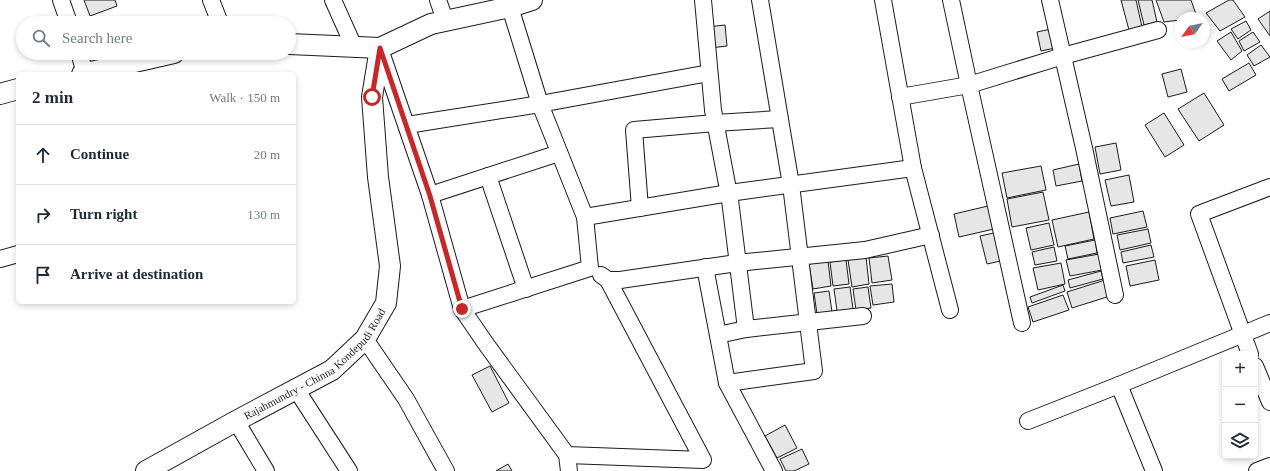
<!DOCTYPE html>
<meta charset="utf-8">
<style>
body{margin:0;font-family:Georgia,serif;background:#f2f2f3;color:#1f2937}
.controls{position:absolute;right:12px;bottom:12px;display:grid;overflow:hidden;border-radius:6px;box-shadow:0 2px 6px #0003}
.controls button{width:36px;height:36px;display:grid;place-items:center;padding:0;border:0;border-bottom:1px solid #e0e1e3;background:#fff;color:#1f2937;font:20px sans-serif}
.compass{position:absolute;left:1174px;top:12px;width:36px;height:36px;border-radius:50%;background:#fff;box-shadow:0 2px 6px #0003;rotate:237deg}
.stop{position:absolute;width:12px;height:12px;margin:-9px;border:3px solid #c62828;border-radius:50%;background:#fff}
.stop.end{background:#c62828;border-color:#fff;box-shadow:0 1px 4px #0008}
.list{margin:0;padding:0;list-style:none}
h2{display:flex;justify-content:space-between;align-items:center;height:52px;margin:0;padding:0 16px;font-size:17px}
h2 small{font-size:13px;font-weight:400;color:#747a83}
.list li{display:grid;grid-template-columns:26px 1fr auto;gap:12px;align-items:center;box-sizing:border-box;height:60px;padding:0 16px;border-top:1px solid #e0e1e3}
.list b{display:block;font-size:15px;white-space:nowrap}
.list em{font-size:13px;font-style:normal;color:#747a83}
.icon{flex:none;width:22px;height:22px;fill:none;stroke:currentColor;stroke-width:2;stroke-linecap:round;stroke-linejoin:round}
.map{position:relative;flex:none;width:1270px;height:471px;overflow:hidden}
.search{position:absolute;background:#fff;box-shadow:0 2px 6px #0003;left:16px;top:16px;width:280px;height:44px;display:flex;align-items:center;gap:10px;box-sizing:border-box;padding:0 14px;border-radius:22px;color:#747a83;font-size:15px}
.panel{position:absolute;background:#fff;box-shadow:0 2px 6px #0003;left:16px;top:72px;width:280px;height:232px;border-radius:6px}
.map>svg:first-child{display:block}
.building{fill:#e6e6e6;stroke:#1a1a1a}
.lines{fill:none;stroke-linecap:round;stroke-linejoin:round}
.minor-casing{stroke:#1a1a1a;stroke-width:18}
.major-casing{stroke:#1a1a1a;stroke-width:22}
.minor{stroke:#fff;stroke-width:16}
.major{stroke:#fff;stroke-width:20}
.route{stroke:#c62828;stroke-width:5}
.labels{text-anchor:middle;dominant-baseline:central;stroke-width:3;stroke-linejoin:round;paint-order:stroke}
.street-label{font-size:11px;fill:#1a1a1a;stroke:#fff}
</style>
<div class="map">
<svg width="1270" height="471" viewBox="0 0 1270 471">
<rect width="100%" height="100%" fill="#fff"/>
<g class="building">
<polygon points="84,0 115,0 117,6 90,16"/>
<polygon points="1121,0 1136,0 1142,27 1129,30"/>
<polygon points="1138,0 1152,0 1157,22 1144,25"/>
<polygon points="1156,0 1191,0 1197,17 1180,18 1180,20 1164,22"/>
<polygon points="1229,0 1233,0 1245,17 1220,31 1206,13"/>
<polygon points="1270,11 1270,36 1258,19"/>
<polygon points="1246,21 1251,30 1238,39 1231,29"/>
<polygon points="725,25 727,46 710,48 707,27"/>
<polygon points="1056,28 1060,47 1041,51 1037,32"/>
<polygon points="1231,32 1242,51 1231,60 1217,41"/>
<polygon points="1253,32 1260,42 1244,51 1239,41"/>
<polygon points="1261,45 1270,57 1254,66 1247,55"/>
<polygon points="1249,63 1256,75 1229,91 1222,79"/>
<polygon points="1181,69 1187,92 1168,97 1162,74"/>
<polygon points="1204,93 1224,125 1199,141 1178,109"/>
<polygon points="1164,113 1184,145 1165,157 1145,125"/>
<polygon points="1116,143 1121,170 1100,174 1095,147"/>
<polygon points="1079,164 1082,181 1056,186 1053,170"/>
<polygon points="1041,166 1046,190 1007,198 1002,173"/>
<polygon points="1129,175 1134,202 1111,206 1105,180"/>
<polygon points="1043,192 1049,220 1012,227 1007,199"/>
<polygon points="988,206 994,229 959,237 954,214"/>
<polygon points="1143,211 1147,227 1113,234 1110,218"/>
<polygon points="1089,212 1094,239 1058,247 1052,220"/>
<polygon points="1049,223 1054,245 1031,250 1026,228"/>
<polygon points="1148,229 1151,243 1120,250 1117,235"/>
<polygon points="998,232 1005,260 987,264 980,236"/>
<polygon points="1095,240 1097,253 1068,259 1065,246"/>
<polygon points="1151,245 1154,257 1123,263 1121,252"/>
<polygon points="1054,247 1057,261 1035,265 1032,252"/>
<polygon points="1099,254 1102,270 1070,276 1066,260"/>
<polygon points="888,256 892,280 872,283 869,258"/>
<polygon points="866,257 869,284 852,287 848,260"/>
<polygon points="846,260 849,284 833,286 830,262"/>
<polygon points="1155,260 1159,280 1130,286 1126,266"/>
<polygon points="828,261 831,286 813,289 809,264"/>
<polygon points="1061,263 1065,284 1038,290 1033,268"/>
<polygon points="1101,271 1103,279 1070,288 1068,280"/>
<polygon points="1105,280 1110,296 1072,308 1067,292"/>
<polygon points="892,284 894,302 873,305 870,286"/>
<polygon points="1063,285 1065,291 1032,303 1030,297"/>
<polygon points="850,287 853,309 837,311 834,289"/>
<polygon points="868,287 871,308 856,310 853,289"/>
<polygon points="829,291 832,312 817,314 814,293"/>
<polygon points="1063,295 1069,310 1033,322 1028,307"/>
<polygon points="490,366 509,403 492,412 472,375"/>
<polygon points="785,425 797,448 777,458 765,436"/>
<polygon points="802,449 809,464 794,471 786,471 780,459"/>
<polygon points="508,464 512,471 496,471"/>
</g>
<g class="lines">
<g class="minor-casing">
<g id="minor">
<polyline points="61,0 69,23"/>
<polyline points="211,0 220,23"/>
<polyline points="333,0 354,47"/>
<polyline points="438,0 445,20"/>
<polyline points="703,0 713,110 730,200 746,329"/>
<polyline points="883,0 913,168 950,310"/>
<polyline points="951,0 969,85 1022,323"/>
<polyline points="1050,0 1084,148 1115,295"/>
<polyline points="380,49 430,195 462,309 590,268 585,217 540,104 510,7"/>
<polyline points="79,53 85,73"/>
<polyline points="900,97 969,85 1063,56 1158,30"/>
<polyline points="407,125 540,104 709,73"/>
<polyline points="488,176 526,289"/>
<polyline points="430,195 559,153"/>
<polyline points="640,208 634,130 715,123 779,119"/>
<polyline points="585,217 729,193 913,168"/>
<polyline points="0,259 18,254"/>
<polyline points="705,267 727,383 774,471"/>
<polyline points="601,275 608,280 620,280 737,263 865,250 931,235"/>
<polyline points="462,309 486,344 567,455 703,460 608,280"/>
<polyline points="718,335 746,329 863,316"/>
<polyline points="365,339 406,399 446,471"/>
<polyline points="1250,354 1199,214 1270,187"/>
<polyline points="1255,366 1270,402"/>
<polyline points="727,383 814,371 791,185 760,0"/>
<polyline points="1119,385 1154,471"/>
<polyline points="296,389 349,471"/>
<polyline points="236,421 266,471"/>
<polyline points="1028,421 1119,385 1270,323"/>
<polyline points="567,455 569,471"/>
<polyline points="1257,471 1270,466"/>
</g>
</g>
<g class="major-casing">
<g id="major">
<polyline points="289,44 380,48"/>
<polyline points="82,74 174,53"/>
<polyline points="0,94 18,89"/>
<path id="s1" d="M146,471L236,421L332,370L365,339L386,303L390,266L378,177L372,97L380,48L431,24L510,7L532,0"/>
</g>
</g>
<use href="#minor" class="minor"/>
<use href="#major" class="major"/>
</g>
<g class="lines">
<polyline class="route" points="372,97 380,48 430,196 462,309"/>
</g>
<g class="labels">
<g class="street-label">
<text stroke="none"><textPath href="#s1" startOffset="202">Rajahmundry - Chinna Kondepudi Road</textPath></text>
</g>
</g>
</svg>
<div class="controls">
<button>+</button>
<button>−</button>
<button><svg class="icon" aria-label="layers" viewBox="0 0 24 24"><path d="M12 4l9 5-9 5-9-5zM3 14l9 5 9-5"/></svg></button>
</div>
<svg class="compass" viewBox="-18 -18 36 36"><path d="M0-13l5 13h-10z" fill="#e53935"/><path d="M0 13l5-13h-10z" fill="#747a83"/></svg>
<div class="stop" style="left:372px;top:97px"></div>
<div class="stop end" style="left:462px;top:309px"></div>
<div class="search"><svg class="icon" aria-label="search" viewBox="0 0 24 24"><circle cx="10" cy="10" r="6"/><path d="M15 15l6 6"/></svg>Search here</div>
<section class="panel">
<h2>2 min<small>Walk · 150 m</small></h2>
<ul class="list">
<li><svg class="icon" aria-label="ahead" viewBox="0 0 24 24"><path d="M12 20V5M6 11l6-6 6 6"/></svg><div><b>Continue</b></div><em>20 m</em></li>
<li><svg class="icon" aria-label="right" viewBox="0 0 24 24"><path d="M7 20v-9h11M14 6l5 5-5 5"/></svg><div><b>Turn right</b></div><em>130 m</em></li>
<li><svg class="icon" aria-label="arrive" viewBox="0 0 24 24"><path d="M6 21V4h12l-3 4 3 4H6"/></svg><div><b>Arrive at destination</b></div></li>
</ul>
</section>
</div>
